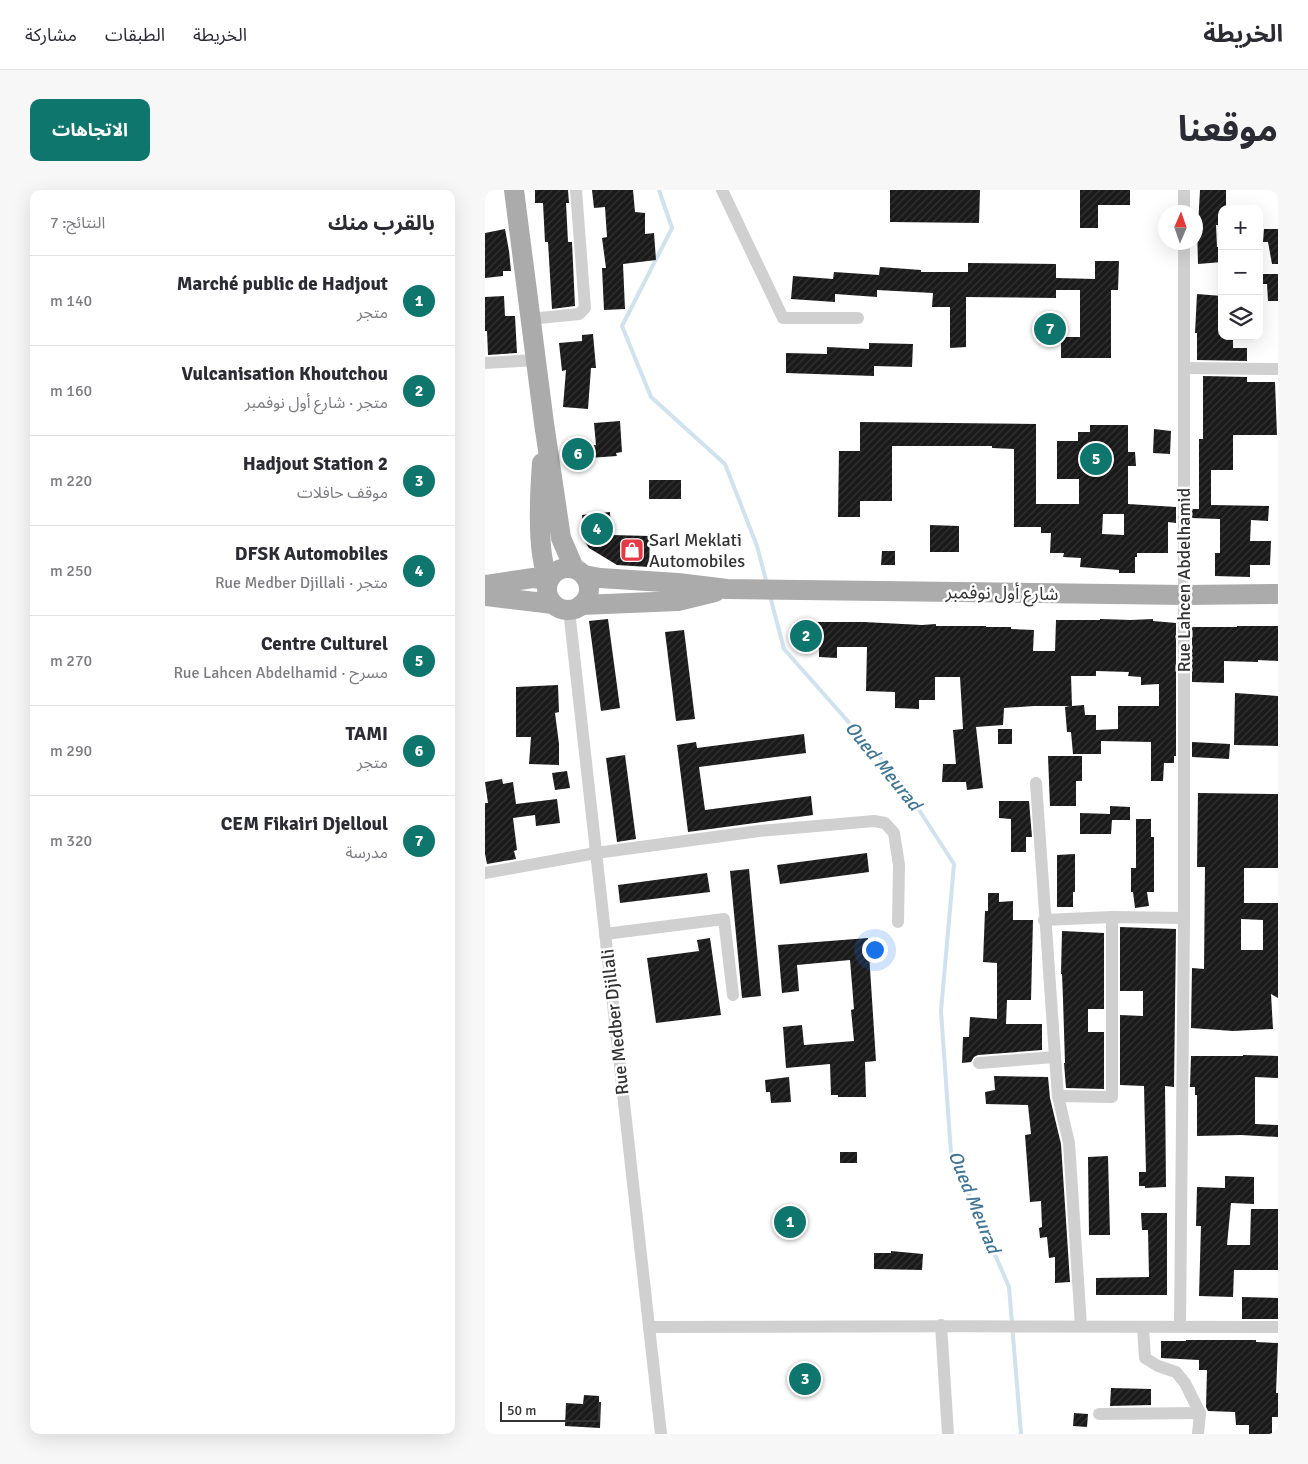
<!DOCTYPE html>
<html lang="ar">
<meta charset="utf-8">
<style>
body{margin:0;font-family:Signika,"Noto Sans Arabic",sans-serif;background:#f7f7f7;color:#2b2b33;direction:rtl}
.controls{position:absolute;right:15px;top:15px;display:grid;overflow:hidden;border-radius:10px;box-shadow:0 5px 20px #0002}
.controls button{width:45px;height:45px;display:grid;place-items:center;padding:0;border:0;border-bottom:1px solid #e1e1e2;background:#fff;color:#2b2b33;font:25px sans-serif}
.compass{position:absolute;left:673px;top:15px;width:45px;height:45px;border-radius:50%;background:#fff;box-shadow:0 5px 20px #0002;rotate:2deg}
.scale{position:absolute;left:15px;bottom:12px;width:100px;box-sizing:border-box;padding-left:5px;border:2px solid #333;border-top:0;font-size:14px;line-height:18px;white-space:nowrap;color:#333;-webkit-text-stroke:4px #fff;paint-order:stroke}
.you{position:absolute;left:389px;top:759px;width:18px;height:18px;margin:-12px;border:4px solid #fff;border-radius:50%;background:#1a73e8;box-shadow:0 0 0 8px #1a73e833}
.badge{display:grid;place-items:center;width:32px;height:32px;border-radius:50%;background:#0f766e;color:#fff;font-size:16px;font-weight:700}
.pin{position:absolute;translate:-50% -50%;border:2px solid #fff;box-shadow:0 1px 5px #0006}
.list{margin:0;padding:0;list-style:none}
h2{display:flex;justify-content:space-between;align-items:center;height:65px;margin:0;padding:0 20px;font-size:21px}
h2 small{font-size:16px;font-weight:400;color:#7c7c81}
.list li{display:grid;grid-template-columns:32px 1fr auto;gap:15px;align-items:center;box-sizing:border-box;height:90px;padding:0 20px;border-top:1px solid #e1e1e2}
.list b{display:block;font-size:19px;white-space:nowrap}
.list p{margin:0;font-size:16px;white-space:nowrap;color:#7c7c81}
.list em{font-size:16px;font-style:normal;color:#7c7c81}
.icon{flex:none;width:28px;height:28px;fill:none;stroke:currentColor;stroke-width:2;stroke-linecap:round;stroke-linejoin:round}
.map{position:relative;flex:none;width:793px;height:1244px;overflow:hidden;direction:ltr;border-radius:10px}
header{display:flex;align-items:center;gap:30px;box-sizing:border-box;height:70px;padding:0 25px;background:#fff;border-bottom:1px solid #e1e1e2}
header strong{font-size:24px}
nav{display:flex;gap:28px;margin-inline-start:auto;font-size:18px}
.intro{display:flex;align-items:center;justify-content:space-between;box-sizing:border-box;height:120px;padding:0 30px}
h1{margin:0;font-size:35px}
.button{padding:12px 22px;border-radius:10px;background:#0f766e;color:#fff;font-size:18px;font-weight:700}
main{display:flex;gap:30px;padding:0 30px}
aside{flex:1;background:#fff;border-radius:10px;box-shadow:0 5px 20px #0002}
.map>svg:first-child{display:block}
.lines{fill:none;stroke-linecap:round;stroke-linejoin:round}
.stream{stroke:#cfe2ee;stroke-width:4}
.building{fill:url(#building-hatch);fill-rule:evenodd}
.minor{stroke:#d0d0d0;stroke-width:12}
.primary{stroke:#ababab;stroke-width:20}
.labels{text-anchor:middle;dominant-baseline:central;stroke-width:5;stroke-linejoin:round;paint-order:stroke}
.poi-label{font-size:18px;fill:#333;stroke:#fff;text-anchor:start}
.street-label{font-size:18px;fill:#333;stroke:#fff}
.water-label{font-size:19px;font-style:italic;fill:#3f7597;stroke:#fff}
</style>
<header>
<strong>الخريطة</strong>
<nav><a>الخريطة</a><a>الطبقات</a><a>مشاركة</a></nav>
</header>
<div class="intro"><h1>موقعنا</h1><a class="button">الاتجاهات</a></div>
<main>
<div class="map">
<svg width="793" height="1244" viewBox="0 0 793 1244">
<defs>
<pattern id="building-hatch" width="6" height="6" patternUnits="userSpaceOnUse" patternTransform="scale(1.25)"><rect width="6" height="6" fill="#1a1a1a"/><path d="M-1 1l2-2M0 6l6-6M5 7l2-2" fill="none" stroke="#333"/></pattern>
</defs>
<rect width="100%" height="100%" fill="#fff"/>
<g class="lines">
<g class="stream">
<polyline points="174,0 187,38 137,136 166,207 240,274 272,356 282,394"/>
<polyline points="285,406 299,459 414,589 469,674 456,821 466,963 524,1097 536,1244"/>
</g>
</g>
<g class="building">
<polygon points="50,0 83,0 84,13 81,13 83,52 87,52 90,116 67,119 63,52 60,52 58,13 50,13"/>
<polygon points="107,0 148,0 150,22 160,23 160,44 169,43 171,70 138,74 140,119 119,120 117,78 121,78 117,48 122,47 120,17 109,18"/>
<polygon points="405,0 495,0 494,33 405,32"/>
<polygon points="595,0 645,0 645,15 613,15 613,38 595,38"/>
<polygon points="715,0 741,0 741,19 737,19 737,35 731,35 732,57 737,57 737,72 713,74 712,36 713,36"/>
<polygon points="20,39 24,61 26,81 18,81 18,86 0,88 0,43"/>
<polygon points="779,39 793,39 793,74 787,74 783,52 778,52"/>
<polygon points="610,71 634,71 633,100 626,100 626,168 576,168 576,147 595,147 595,100 571,100 571,108 481,107 481,157 465,158 465,117 447,117 448,103 392,100 392,107 350,104 350,112 306,109 308,86 348,89 349,82 394,85 395,77 436,80 436,82 483,82 483,73 571,74 571,88 610,89"/>
<polygon points="774,84 793,84 793,111 783,111 782,94 774,94"/>
<polygon points="712,104 737,106 737,146 748,146 748,158 762,158 762,171 712,170 712,143 710,143"/>
<polygon points="19,106 20,126 30,126 32,163 3,165 2,141 0,141 0,107"/>
<polygon points="108,144 111,178 106,178 103,219 78,217 81,180 77,181 74,153 97,151 97,145"/>
<polygon points="384,153 428,154 427,177 389,176 389,186 301,183 301,163 342,164 342,157 384,159"/>
<polygon points="718,186 762,187 762,192 790,192 792,245 748,245 748,280 726,280 726,315 784,316 783,331 766,330 765,351 786,351 785,375 765,375 765,387 730,386 730,363 735,363 735,329 707,328 707,319 714,319 714,249 718,249"/>
<polygon points="135,231 137,262 131,263 132,266 104,268 104,270 84,272 82,259 111,255 109,233"/>
<path d="M375,232L551,234V314H594V289H572V251H593V242H605V235H643V262H650L651,276H643V314L691,317V333L683,332V363H652V367H650V383H634V380L595,377L596,368L578,367L579,363H565L566,343H556V337H529V259L507,258V256H407V311H375V327H353L354,261H375ZM618,324H639V345L617,344Z"/>
<polygon points="669,239 686,241 685,264 668,263"/>
<rect x="164" y="290" width="32" height="19"/>
<polygon points="125,322 126,345 165,346 164,377 132,375 104,358 100,352 97,325"/>
<polygon points="445,335 474,336 474,362 445,362"/>
<polygon points="397,361 410,361 410,375 396,375"/>
<polygon points="123,429 135,518 116,521 104,431"/>
<path d="M615,429L646,430L668,429V431L691,433V566H689V573H679L678,591H666V552L616,551V564H588L586,542H582L580,517L585,516H549L519,518L518,535L491,537L498,598L482,600L481,592H457L458,574H471L468,540L478,539L475,487H450V510H434V519L410,518V502L381,501L382,457H352V468L334,467V459L308,458L309,432H379L437,435L451,434V436H501V437H526V439L549,440L548,461H570L571,430H615ZM611,481L644,482L643,486L656,487V495L674,494V516H633V539L611,540V525H600L599,515L587,516L586,486H611Z"/>
<polygon points="752,436 793,436 793,471 773,470 773,472 739,471 739,493 707,492 707,437 752,437"/>
<polygon points="199,440 210,529 191,531 180,442"/>
<polygon points="73,495 74,522 70,523 74,554 74,575 44,574 46,547 31,547 31,497"/>
<polygon points="750,503 793,506 793,556 749,555"/>
<rect x="513" y="539" width="14" height="15"/>
<polygon points="319,544 321,563 214,577 220,620 326,606 328,625 203,642 192,555 211,552 212,558"/>
<polygon points="707,552 745,554 744,569 707,567"/>
<polygon points="140,565 151,649 132,652 121,568"/>
<polygon points="563,566 597,566 597,591 591,591 591,616 565,616"/>
<polygon points="82,581 85,598 70,600 67,583"/>
<polygon points="17,589 18,594 28,592 31,614 72,609 75,633 51,636 50,625 28,628 32,660 29,661 31,669 2,674 0,664 0,613 3,613 0,592"/>
<path d="M713,603L793,604V678H759V713H793V808L786,804L788,839L748,841L706,838L707,778L719,779L720,677H712ZM756,729L778,730V760H756Z"/>
<polygon points="514,611 544,611 547,647 541,647 541,662 526,662 526,629 514,628"/>
<polygon points="625,616 645,617 645,630 627,630 626,644 595,644 595,623 625,624"/>
<polygon points="651,629 666,629 666,647 669,647 669,702 662,702 664,716 650,718 648,702 646,702 646,678 651,678"/>
<polygon points="382,663 384,682 295,694 292,675"/>
<polygon points="590,664 590,702 588,702 588,717 572,717 572,665"/>
<polygon points="264,679 276,806 257,808 245,681"/>
<polygon points="222,683 225,702 135,713 133,695"/>
<polygon points="503,703 514,703 514,712 528,711 528,730 548,730 546,810 522,810 521,834 557,834 557,860 493,865 489,867 486,872 477,873 478,847 484,847 485,827 512,829 512,773 498,772 500,721 503,721"/>
<polygon points="635,737 691,739 689,897 680,896 681,997 660,998 660,996 654,996 654,982 661,982 659,896 635,895 635,825 658,826 658,801 635,801"/>
<polygon points="577,741 619,743 619,819 603,819 603,842 619,842 619,899 581,898 579,873 580,873 578,809 577,784 576,784"/>
<polygon points="225,748 236,825 171,833 162,768 214,761 212,750"/>
<polygon points="383,748 391,871 380,872 381,907 353,907 353,905 346,905 345,874 301,878 298,837 317,835 319,855 369,851 366,820 369,819 365,770 312,775 314,801 297,803 293,755"/>
<polygon points="758,865 793,866 793,888 770,887 770,934 793,935 793,947 756,945 712,946 712,905 710,905 710,897 705,897 706,866 758,866"/>
<polygon points="509,886 563,887 565,908 576,954 585,1092 570,1093 570,1067 564,1068 562,1047 555,1048 554,1038 557,1037 556,1011 545,1012 540,945 546,944 543,915 501,914 500,902 510,900"/>
<polygon points="304,887 306,912 286,913 285,902 281,902 280,890"/>
<rect x="355" y="962" width="17" height="11"/>
<polygon points="623,966 625,1045 604,1045 603,967"/>
<polygon points="740,986 769,987 769,1014 746,1013 742,1055 765,1055 766,1019 793,1019 793,1080 749,1080 748,1107 714,1106 716,1036 711,1036 712,997 740,998"/>
<polygon points="656,1023 682,1023 682,1105 611,1105 611,1088 664,1087 663,1040 657,1040"/>
<polygon points="406,1061 438,1064 437,1080 389,1079 389,1063 406,1063"/>
<polygon points="757,1107 793,1108 793,1129 757,1129"/>
<polygon points="701,1150 771,1150 771,1152 793,1153 791,1203 793,1203 793,1227 787,1227 787,1244 764,1244 764,1235 751,1235 750,1222 723,1221 721,1217 722,1180 714,1180 714,1170 676,1168 676,1151 701,1151"/>
<polygon points="626,1198 666,1199 666,1215 625,1216"/>
<polygon points="99,1205 114,1206 114,1212 116,1212 115,1238 80,1236 81,1213 98,1214"/>
<polygon points="589,1223 603,1224 602,1237 588,1236"/>
</g>
<g class="lines">
<g class="minor">
<polyline points="237,0 298,128 373,128"/>
<polyline points="699,0 699,22"/>
<polyline points="45,129 94,124 100,118 91,0"/>
<polyline points="0,173 50,170"/>
<polyline points="699,178 793,179"/>
<polyline points="84,420 176,1244"/>
<polyline points="551,593 570,867 573,906 584,953 596,1136"/>
<polyline points="0,683 111,663 274,641 389,631 400,633 409,643 414,675 413,732"/>
<polyline points="559,730 627,727 699,728"/>
<polyline points="120,744 239,729 248,805"/>
<polyline points="494,873 570,867"/>
<polyline points="573,906 627,907 627,727"/>
<polyline points="456,1135 463,1244"/>
<polyline points="695,1136 699,728 699,52"/>
<path d="M164,1137C374,1136 583,1136 793,1137"/>
<polyline points="658,1138 660,1168 673,1176 691,1182 700,1193 715,1223 713,1244"/>
<polyline points="614,1224 715,1223"/>
</g>
<g class="primary">
<polyline points="29,0 59,233 76,348 89,378"/>
<path d="M57,273C55,300 51,367 64,389"/>
<circle cx="83" cy="399" r="21"/>
<polyline points="99,385 115,388 193,393 242,399 700,405 793,404"/>
<polyline points="0,395 48,388 63,390"/>
<polyline points="0,406 68,414"/>
<polyline points="96,415 193,411 230,402"/>
</g>
</g>
<defs>
<g id="shop-square" transform="scale(1.25)"><rect x="-9" y="-9" width="18" height="18" rx="4" fill="#e63946" stroke="#fff"/><path d="M-5-2.5h2.3a2.7 3.5 0 0 1 5.4 0H5L5.5 6h-11ZM-1.5-2.5h3a1.5 2.3 0 0 0-3 0Z" fill="#fff"/></g>
</defs>
<g fill-rule="evenodd">
<use href="#shop-square" x="147" y="360"/>
</g>
<g class="labels">
<g class="poi-label">
<text x="164" y="350">Sarl Meklati<tspan x="164" dy="21">Automobiles</tspan></text>
</g>
<g class="street-label">
<text transform="translate(699 390) rotate(-90)">Rue Lahcen Abdelhamid</text>
<text transform="translate(517 403) rotate(1)">شارع أول نوفمبر</text>
<text transform="translate(130 832) rotate(-96)">Rue Medber Djillali</text>
</g>
<g class="water-label">
<text transform="translate(398 576) rotate(51)">Oued Meurad</text>
<text transform="translate(489 1012) rotate(68)">Oued Meurad</text>
</g>
</g>
</svg>
<div class="controls">
<button>+</button>
<button>−</button>
<button><svg class="icon" aria-label="layers" viewBox="0 0 24 24"><path d="M12 4l9 5-9 5-9-5zM3 14l9 5 9-5"/></svg></button>
</div>
<svg class="compass" viewBox="-18 -18 36 36"><path d="M0-13l5 13h-10z" fill="#e53935"/><path d="M0 13l5-13h-10z" fill="#7c7c81"/></svg>
<div class="scale">50 m</div>
<div class="you"></div>
<div class="pin badge" style="left:305px;top:1032px">1</div>
<div class="pin badge" style="left:321px;top:446px">2</div>
<div class="pin badge" style="left:320px;top:1189px">3</div>
<div class="pin badge" style="left:112px;top:339px">4</div>
<div class="pin badge" style="left:611px;top:269px">5</div>
<div class="pin badge" style="left:93px;top:264px">6</div>
<div class="pin badge" style="left:565px;top:139px">7</div>
</div>
<aside>
<h2>بالقرب منك<small>النتائج: 7</small></h2>
<ul class="list">
<li><span class="badge">1</span><div><b>Marché public de Hadjout</b><p>متجر</p></div><em>140 m</em></li>
<li><span class="badge">2</span><div><b>Vulcanisation Khoutchou</b><p>متجر · شارع أول نوفمبر</p></div><em>160 m</em></li>
<li><span class="badge">3</span><div><b>Hadjout Station 2</b><p>موقف حافلات</p></div><em>220 m</em></li>
<li><span class="badge">4</span><div><b>DFSK Automobiles</b><p>متجر · Rue Medber Djillali</p></div><em>250 m</em></li>
<li><span class="badge">5</span><div><b>Centre Culturel</b><p>مسرح · Rue Lahcen Abdelhamid</p></div><em>270 m</em></li>
<li><span class="badge">6</span><div><b>TAMI</b><p>متجر</p></div><em>290 m</em></li>
<li><span class="badge">7</span><div><b>CEM Fikairi Djelloul</b><p>مدرسة</p></div><em>320 m</em></li>
</ul>
</aside>
</main>
